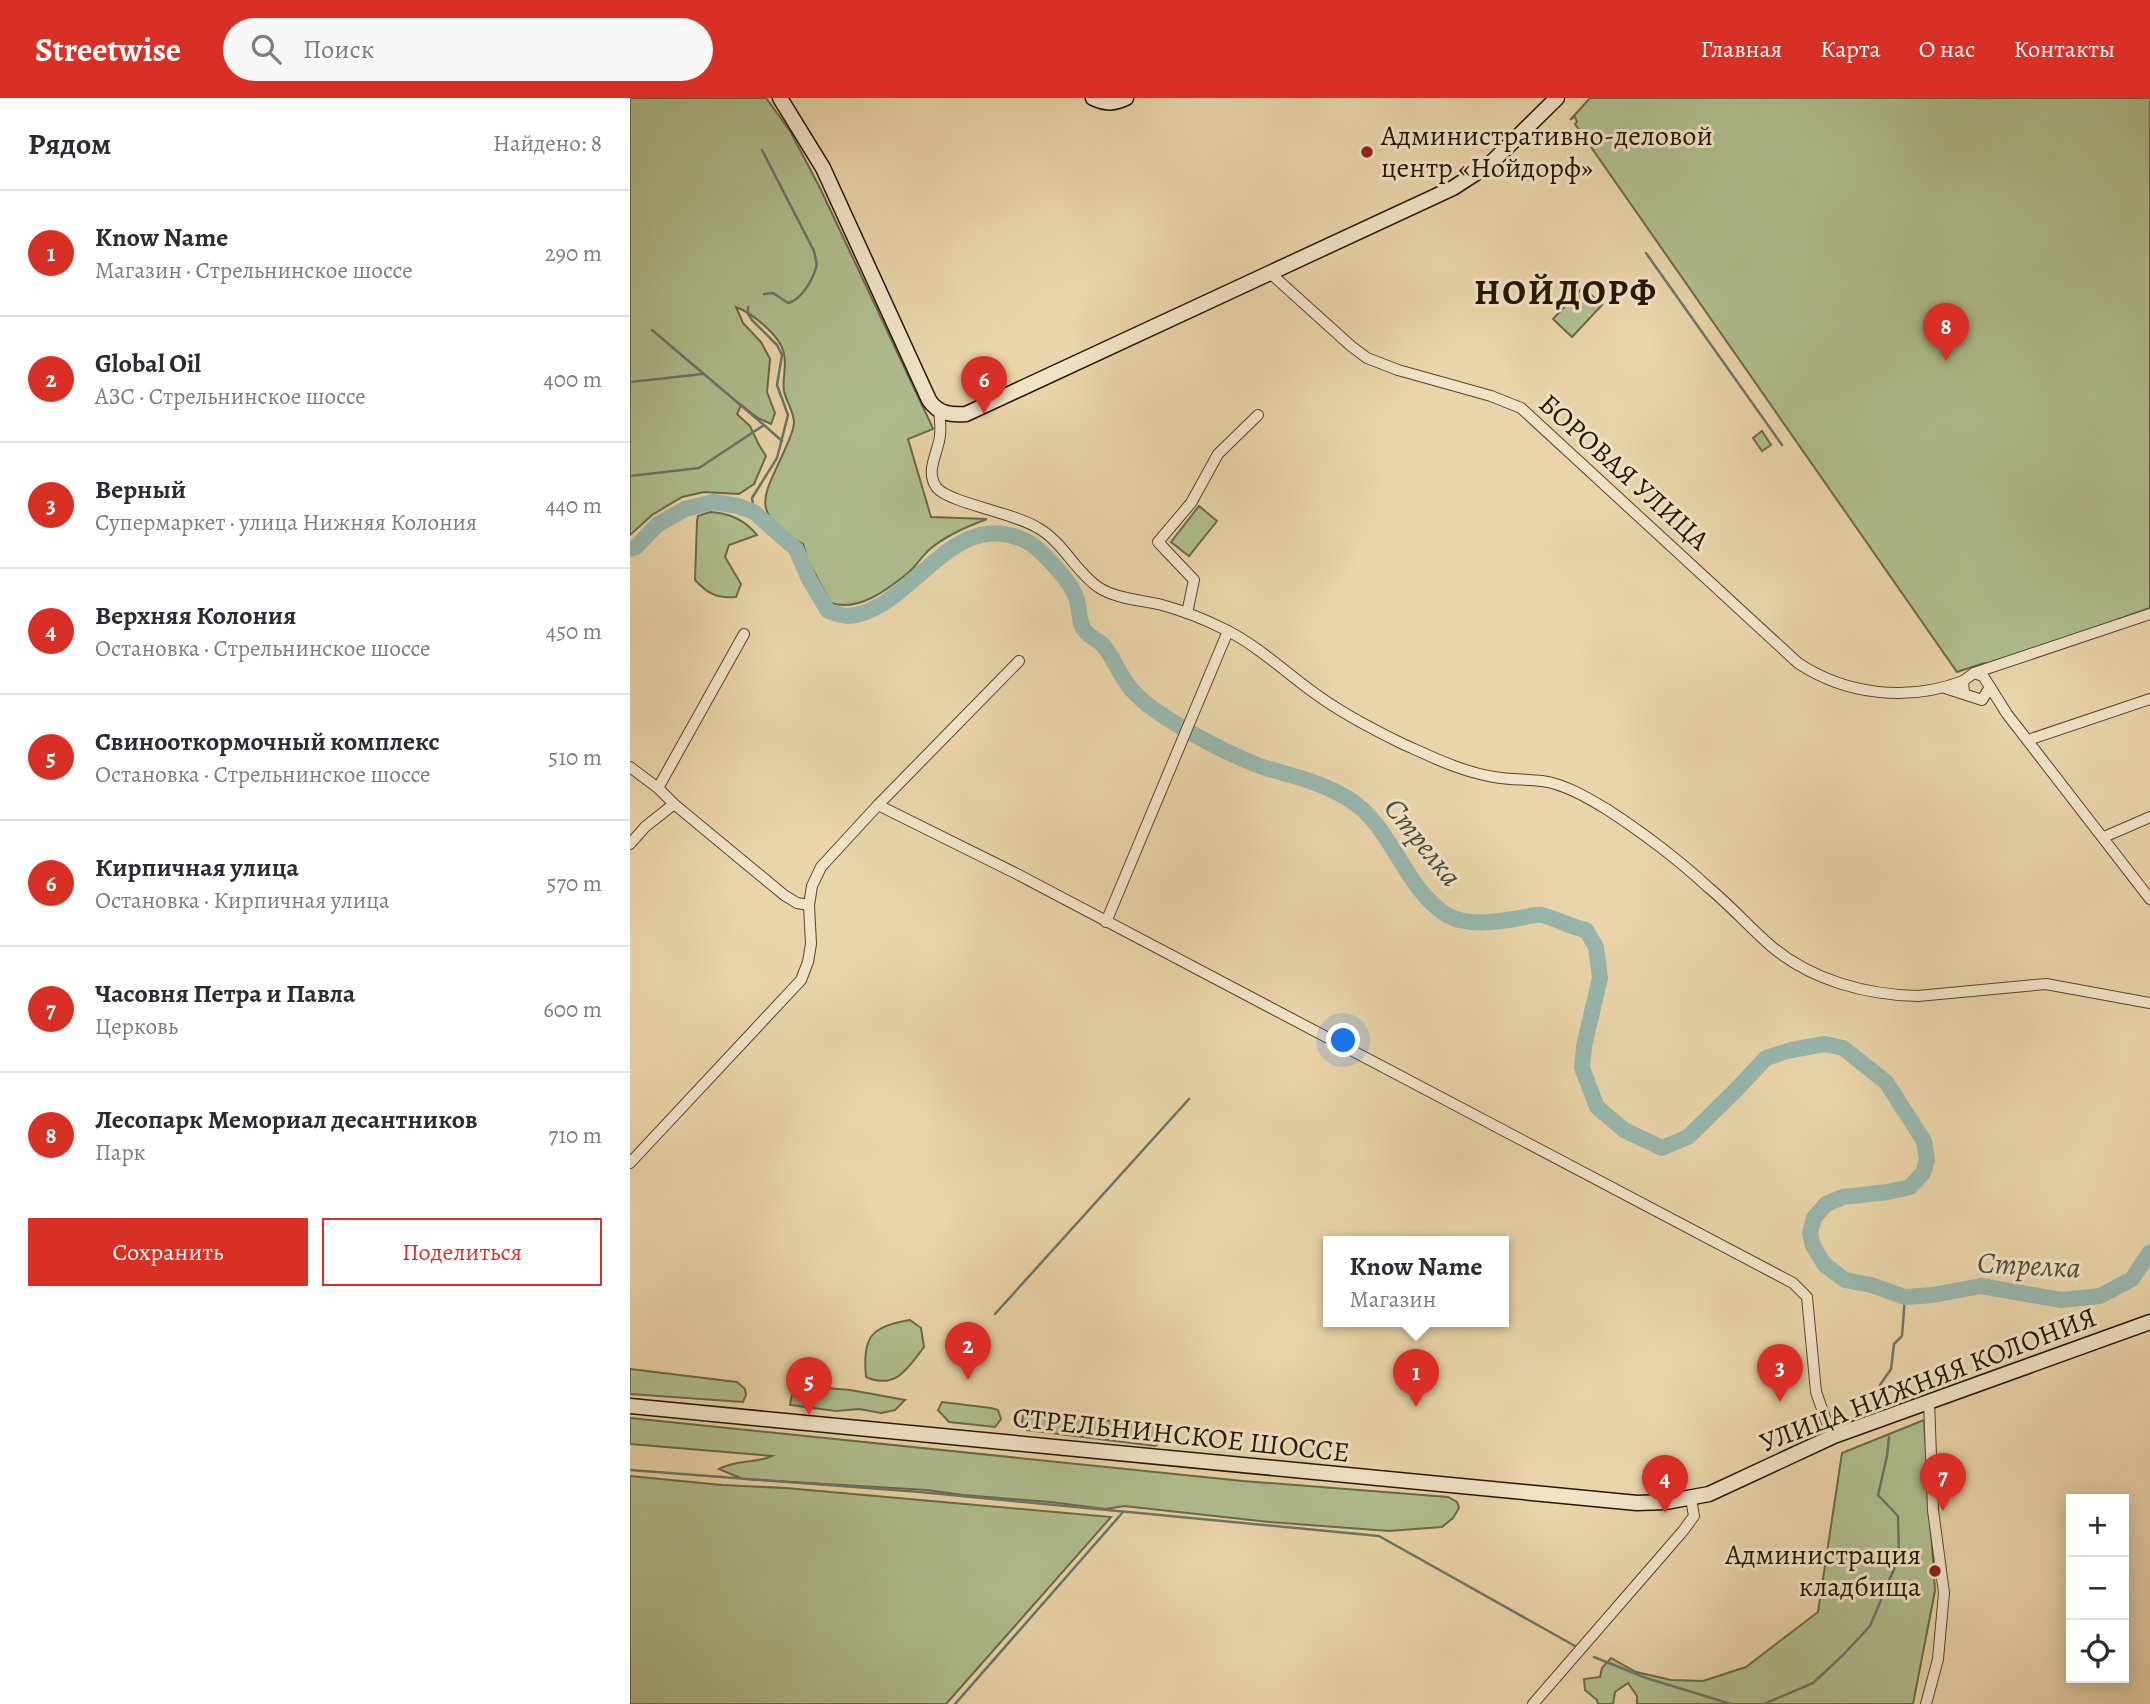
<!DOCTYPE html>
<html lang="ru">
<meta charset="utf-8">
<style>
body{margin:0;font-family:Alegreya,serif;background:#f7f7f7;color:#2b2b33}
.controls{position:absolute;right:21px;bottom:21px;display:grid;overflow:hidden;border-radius:0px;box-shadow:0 4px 18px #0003}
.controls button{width:63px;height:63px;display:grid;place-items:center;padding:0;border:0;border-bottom:2px solid #e1e1e2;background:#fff;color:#2b2b33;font:35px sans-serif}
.you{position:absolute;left:714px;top:943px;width:24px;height:24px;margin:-18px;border:5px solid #fff;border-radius:50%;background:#1a73e8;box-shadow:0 0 0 10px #1a73e833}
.badge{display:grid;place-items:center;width:46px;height:46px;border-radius:50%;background:#d93025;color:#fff;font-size:23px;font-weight:700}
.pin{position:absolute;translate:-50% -58px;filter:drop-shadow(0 2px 4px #0008)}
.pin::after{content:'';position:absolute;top:37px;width:24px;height:21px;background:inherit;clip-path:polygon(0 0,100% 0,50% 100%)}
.popup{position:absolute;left:693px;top:1138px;width:186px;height:91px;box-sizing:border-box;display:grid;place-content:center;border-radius:0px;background:#fff;filter:drop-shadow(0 2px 5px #0005);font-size:23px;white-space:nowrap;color:#7c7c81}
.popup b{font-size:26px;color:#2b2b33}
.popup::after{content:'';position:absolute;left:50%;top:100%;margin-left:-14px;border:14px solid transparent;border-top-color:#fff}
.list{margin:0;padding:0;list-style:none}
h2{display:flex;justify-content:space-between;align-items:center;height:91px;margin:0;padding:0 28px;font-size:30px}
h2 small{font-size:23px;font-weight:400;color:#7c7c81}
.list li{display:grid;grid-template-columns:46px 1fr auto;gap:21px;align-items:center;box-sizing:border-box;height:126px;padding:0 28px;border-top:2px solid #e1e1e2}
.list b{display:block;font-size:26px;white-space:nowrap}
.list p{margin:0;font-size:23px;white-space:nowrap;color:#7c7c81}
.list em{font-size:23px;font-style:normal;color:#7c7c81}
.actions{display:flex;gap:14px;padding:21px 28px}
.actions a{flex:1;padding:16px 0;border:2px solid #d93025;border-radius:0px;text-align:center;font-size:24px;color:#d93025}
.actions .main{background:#d93025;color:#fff}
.icon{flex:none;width:38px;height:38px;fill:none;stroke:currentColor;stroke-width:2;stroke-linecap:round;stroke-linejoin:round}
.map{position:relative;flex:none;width:1520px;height:1606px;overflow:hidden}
header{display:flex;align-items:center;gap:42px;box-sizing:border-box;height:98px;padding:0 35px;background:#d93025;color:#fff}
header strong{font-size:33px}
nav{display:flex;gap:38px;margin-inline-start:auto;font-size:24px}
.search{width:490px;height:63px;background:#f7f7f7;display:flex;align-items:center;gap:18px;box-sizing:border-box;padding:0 24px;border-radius:38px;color:#7c7c81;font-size:26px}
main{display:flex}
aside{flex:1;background:#fff}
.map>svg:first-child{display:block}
.green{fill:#b0be8e;stroke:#6c6948;stroke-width:2}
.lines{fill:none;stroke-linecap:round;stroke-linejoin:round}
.stream{stroke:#6b7669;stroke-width:2.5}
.river{stroke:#98b7ad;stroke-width:16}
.street-casing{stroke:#58442c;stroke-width:12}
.secondary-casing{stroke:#281403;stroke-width:17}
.street{stroke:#f1e3c7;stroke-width:10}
.secondary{stroke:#f1e3c7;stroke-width:14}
.poi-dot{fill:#8f2418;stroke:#f1e3c7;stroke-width:2.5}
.labels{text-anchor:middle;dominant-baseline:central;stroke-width:6;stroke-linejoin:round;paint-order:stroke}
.poi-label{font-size:28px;fill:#281403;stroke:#f1e3c7;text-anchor:start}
.street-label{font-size:28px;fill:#281403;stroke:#f1e3c7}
.water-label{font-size:30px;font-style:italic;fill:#4f4d3e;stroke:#f1e3c7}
.district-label{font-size:35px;font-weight:bold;letter-spacing:2px;fill:#281403;stroke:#f1e3c7}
</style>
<header>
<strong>Streetwise</strong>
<div class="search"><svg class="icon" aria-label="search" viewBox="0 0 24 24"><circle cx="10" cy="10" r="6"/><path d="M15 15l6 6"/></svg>Поиск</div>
<nav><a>Главная</a><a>Карта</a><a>О нас</a><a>Контакты</a></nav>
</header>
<main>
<aside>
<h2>Рядом<small>Найдено: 8</small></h2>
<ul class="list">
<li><span class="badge">1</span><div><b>Know Name</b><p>Магазин · Стрельнинское шоссе</p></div><em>290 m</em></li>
<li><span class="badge">2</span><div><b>Global Oil</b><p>АЗС · Стрельнинское шоссе</p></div><em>400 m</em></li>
<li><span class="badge">3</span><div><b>Верный</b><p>Супермаркет · улица Нижняя Колония</p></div><em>440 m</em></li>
<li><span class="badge">4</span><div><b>Верхняя Колония</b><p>Остановка · Стрельнинское шоссе</p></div><em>450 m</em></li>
<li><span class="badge">5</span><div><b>Свинооткормочный комплекс</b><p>Остановка · Стрельнинское шоссе</p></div><em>510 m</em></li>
<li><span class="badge">6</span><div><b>Кирпичная улица</b><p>Остановка · Кирпичная улица</p></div><em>570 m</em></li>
<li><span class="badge">7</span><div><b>Часовня Петра и Павла</b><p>Церковь</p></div><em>600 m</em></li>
<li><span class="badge">8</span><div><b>Лесопарк Мемориал десантников</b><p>Парк</p></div><em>710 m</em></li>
</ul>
<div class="actions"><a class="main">Сохранить</a><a>Поделиться</a></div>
</aside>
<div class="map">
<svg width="1520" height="1606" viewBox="0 0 1520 1606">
<rect width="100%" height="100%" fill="#ead4a9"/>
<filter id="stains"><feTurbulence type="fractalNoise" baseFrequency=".00286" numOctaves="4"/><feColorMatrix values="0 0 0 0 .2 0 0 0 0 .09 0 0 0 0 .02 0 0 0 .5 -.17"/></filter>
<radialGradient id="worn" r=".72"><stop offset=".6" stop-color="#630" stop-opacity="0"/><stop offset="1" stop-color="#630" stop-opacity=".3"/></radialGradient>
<g class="green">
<path d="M0,0H136L160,33L190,90L300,324L303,331L278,341L301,419L357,421C336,429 317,437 300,451C292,458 286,468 278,475C257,492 228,514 201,505L178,463L173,446C116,413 135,398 156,349C159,342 164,332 164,324C164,314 156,303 154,293C152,281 157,268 154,256C151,238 122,215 106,209L113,225L131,244L140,261L137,294L145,315L141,326L128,320L111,307L107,316L120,328L129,347L136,358L124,386L109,396L74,394L52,399L22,417L0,437Z"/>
<polygon points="960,0 1520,0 1520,510 1365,566 1354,565 1327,574 945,26 947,24 945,19 940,22"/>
<polygon points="953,189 972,207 942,239 923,221"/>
<polygon points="1132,333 1141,347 1132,353 1123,340"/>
<polygon points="569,408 587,423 559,458 541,444"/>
<path d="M80,414C100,415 115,422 127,437L99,447L95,459L111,486L106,499C87,501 77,495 65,482L67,423L68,418Z"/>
<path d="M280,1222L291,1230L294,1249C278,1270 266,1292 236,1279C232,1239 241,1228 280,1222Z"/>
<polygon points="0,1271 107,1284 115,1291 116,1297 113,1304 0,1296"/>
<polygon points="184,1289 220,1292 275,1302 265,1312 251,1315 229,1311 206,1313 160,1307 162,1296 169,1291"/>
<polygon points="312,1304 361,1310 368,1312 371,1321 365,1329 319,1324 308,1312"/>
<polygon points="409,1314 529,1329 538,1337 534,1343 525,1348 397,1332 392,1325 393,1318"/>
<path d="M0,1320L613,1383L818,1399L827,1404L829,1410L823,1420L812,1429L759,1433L639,1424L494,1408L476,1411L420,1404L333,1397L297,1392L113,1381L89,1371C107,1361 125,1366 142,1358L0,1346Z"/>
<polygon points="1294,1322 1305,1493 1283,1606 1007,1606 1007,1598 998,1585 985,1594 983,1606 968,1606 967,1602 955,1592 954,1581 970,1579 972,1570 981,1560 1006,1574 1041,1582 1073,1583 1116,1569 1188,1514 1212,1355"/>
<polygon points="0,1378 92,1387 156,1390 481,1419 316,1606 0,1606"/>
</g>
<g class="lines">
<g class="stream">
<path d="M132,52L184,153C185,159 188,165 186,170C182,183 171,202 158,205L143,195L134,196"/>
<polyline points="1016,155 1152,347"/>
<polyline points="118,209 118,216 122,222 147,247 152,257 147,287 158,317 147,360 122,400 124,414"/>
<polyline points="22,232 134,327"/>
<polyline points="0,284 73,276"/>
<polyline points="0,378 69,370 134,327 152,343"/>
<polyline points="365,1216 559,1001"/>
<polyline points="1250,1306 1250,1287 1261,1271 1264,1246 1272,1238 1275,1199"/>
<polyline points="0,1372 290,1394 749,1438 945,1548"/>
<polyline points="964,1559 1016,1580 1101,1606"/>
<polyline points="325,1606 493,1414"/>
<polyline points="1134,1606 1183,1585 1213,1557 1240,1528 1269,1459 1268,1418 1248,1397 1257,1358 1259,1339"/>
</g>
<path class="river" d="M0,451L6,449L27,427L55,411L83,404L108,408L124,414L166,451L179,481L198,513C204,515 212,518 218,518C281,514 320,408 394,442C410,449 440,483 446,499C450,510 448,520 453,530C457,538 467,541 473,547C484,560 490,579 502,592C525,619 604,660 639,671C670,680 705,688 731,710C765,740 778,793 817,817C838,829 867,824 890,820C896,819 905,816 911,817C926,820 940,829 956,832L966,849L970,880L954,948L952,970L967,1009L994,1032L1032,1050L1058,1039L1106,992L1136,960L1161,952L1195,946L1213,950L1256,984L1294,1043L1297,1062L1293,1075L1280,1089L1258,1094L1213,1099L1196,1106L1184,1120L1180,1135L1183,1148L1195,1167L1215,1182L1241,1187L1275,1199L1303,1197L1351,1188L1431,1202L1470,1198L1502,1181L1520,1154"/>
<g class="street-casing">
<g id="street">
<path d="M640,175L721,248L737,260L768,272L861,298L891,310L1168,565C1216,597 1278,604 1333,583"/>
<path d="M309,313C310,321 311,330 310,337C309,354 294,373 307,390C320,405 385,415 408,430C433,444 445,473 468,489C486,501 511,502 532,507C554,513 574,521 594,531C627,547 654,573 683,594C711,615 742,631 773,646C802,659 832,674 864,679C880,682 896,681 912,683C935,686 958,700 978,712C1013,735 1049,762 1079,790C1101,808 1120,830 1141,848C1181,882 1236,897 1288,898L1416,886L1520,905"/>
<polyline points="557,515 564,482 528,444 561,405 588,356 628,317"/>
<polyline points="1344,575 1520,516"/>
<polyline points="1360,589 1377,616 1520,801"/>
<polyline points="1315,590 1352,602 1360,589 1353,578 1344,575 1333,583 1334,595"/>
<polyline points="1398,642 1520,601"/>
<polyline points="0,669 28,690 44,706 154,797 167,805 179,807"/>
<polyline points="28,690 114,536"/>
<polyline points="248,707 387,776 1163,1185 1177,1199 1186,1294 1197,1325 1204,1338"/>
<polyline points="1474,739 1520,719"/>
<polyline points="0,746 15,729 44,706"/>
<polyline points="476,824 598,533"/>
<polyline points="0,1065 171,882 178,864 181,846 179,807 182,788 191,769 248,707 389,563"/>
<polyline points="903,1606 1053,1433 1064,1418 1061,1401"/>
<polyline points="1296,1606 1308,1561 1314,1495 1303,1412 1299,1303"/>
</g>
</g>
<g class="secondary-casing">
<g id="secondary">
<path d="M150,0L193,70L299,302C308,316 321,317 336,316L823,90L860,66L927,0"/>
<path d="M463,0C476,6 483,6 496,0"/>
<polyline points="0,1308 1007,1405 1036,1404 1079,1396 1204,1338 1520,1224"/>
</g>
</g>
<use href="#street" class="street"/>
<use href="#secondary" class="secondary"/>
</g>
<g class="poi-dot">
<circle cx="737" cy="54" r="7"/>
<circle cx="1305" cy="1473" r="7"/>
</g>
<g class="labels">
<g class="poi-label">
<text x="751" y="38">Административно-деловой<tspan x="751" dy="32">центр «Нойдорф»</tspan></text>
<text x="1291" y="1457" text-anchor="end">Администрация<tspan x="1291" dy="32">кладбища</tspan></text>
</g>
<g class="street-label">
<text transform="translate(994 374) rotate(42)">БОРОВАЯ УЛИЦА</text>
<text transform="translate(1298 1282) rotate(-21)">УЛИЦА НИЖНЯЯ КОЛОНИЯ</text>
<text transform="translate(551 1337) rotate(6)">СТРЕЛЬНИНСКОЕ ШОССЕ</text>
</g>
<g class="water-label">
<text transform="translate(793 744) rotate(51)">Стрелка</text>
<text transform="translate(1399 1167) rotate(3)">Стрелка</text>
</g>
<g class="district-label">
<text x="936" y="194">НОЙДОРФ</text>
</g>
</g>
<rect width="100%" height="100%" filter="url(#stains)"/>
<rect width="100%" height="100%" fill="url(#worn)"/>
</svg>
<div class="controls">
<button>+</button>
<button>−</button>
<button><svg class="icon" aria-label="locate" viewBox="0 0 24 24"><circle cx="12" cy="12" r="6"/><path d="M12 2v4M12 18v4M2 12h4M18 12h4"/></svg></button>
</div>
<div class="you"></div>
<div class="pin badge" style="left:786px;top:1309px">1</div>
<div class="popup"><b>Know Name</b>Магазин</div>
<div class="pin badge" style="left:338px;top:1282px">2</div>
<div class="pin badge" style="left:1150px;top:1304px">3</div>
<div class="pin badge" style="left:1035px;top:1415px">4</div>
<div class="pin badge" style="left:179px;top:1317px">5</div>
<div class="pin badge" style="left:354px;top:316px">6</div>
<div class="pin badge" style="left:1313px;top:1413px">7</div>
<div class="pin badge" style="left:1316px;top:263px">8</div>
</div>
</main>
